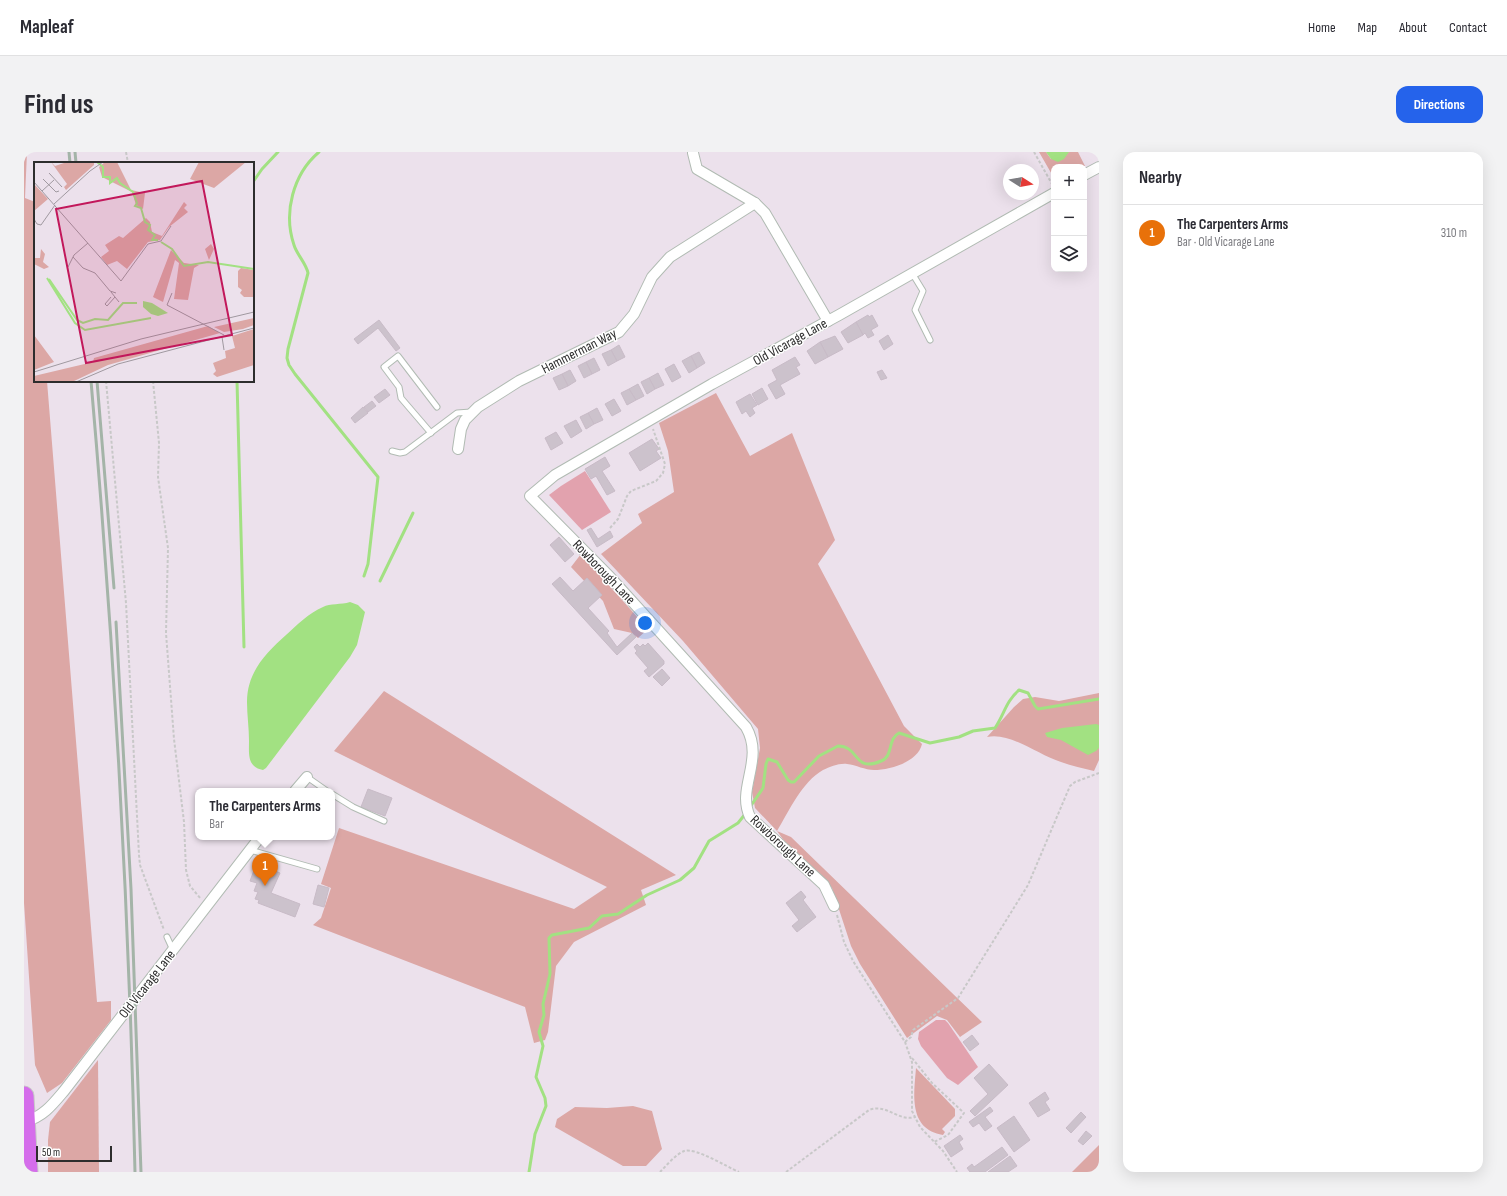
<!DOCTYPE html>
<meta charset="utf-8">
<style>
body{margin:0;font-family:"Sofia Sans Condensed",sans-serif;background:#f2f2f3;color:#2b2b33}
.controls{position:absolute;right:12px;top:12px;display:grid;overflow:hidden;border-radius:8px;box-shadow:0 4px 16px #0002}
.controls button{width:36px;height:36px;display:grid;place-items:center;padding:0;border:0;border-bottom:1px solid #e1e1e2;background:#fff;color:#2b2b33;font:20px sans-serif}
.compass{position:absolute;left:979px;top:12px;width:36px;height:36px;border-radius:50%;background:#fff;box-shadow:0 4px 16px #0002;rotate:101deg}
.scale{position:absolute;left:12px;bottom:10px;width:76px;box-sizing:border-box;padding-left:4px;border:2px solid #2d2d2d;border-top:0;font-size:11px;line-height:14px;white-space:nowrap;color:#2d2d2d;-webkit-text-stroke:3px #fff;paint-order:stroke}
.you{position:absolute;left:621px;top:471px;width:14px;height:14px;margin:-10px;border:3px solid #fff;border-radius:50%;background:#1a73e8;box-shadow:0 0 0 6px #1a73e833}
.badge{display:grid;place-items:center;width:26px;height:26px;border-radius:50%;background:#2563eb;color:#fff;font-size:13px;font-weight:700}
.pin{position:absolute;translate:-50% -33px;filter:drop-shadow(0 1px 2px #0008)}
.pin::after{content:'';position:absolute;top:21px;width:14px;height:12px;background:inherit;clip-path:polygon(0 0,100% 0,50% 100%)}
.popup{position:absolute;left:171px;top:636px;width:140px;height:52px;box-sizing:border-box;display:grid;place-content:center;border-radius:8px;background:#fff;filter:drop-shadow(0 1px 3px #0005);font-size:13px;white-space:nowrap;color:#7c7c81}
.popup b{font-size:15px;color:#2b2b33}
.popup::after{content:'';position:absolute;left:50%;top:100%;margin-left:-8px;border:8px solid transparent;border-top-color:#fff}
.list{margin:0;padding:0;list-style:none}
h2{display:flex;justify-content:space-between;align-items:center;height:52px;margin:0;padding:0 16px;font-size:17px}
h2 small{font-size:13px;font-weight:400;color:#7c7c81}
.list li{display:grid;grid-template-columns:26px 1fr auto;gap:12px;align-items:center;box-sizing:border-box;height:56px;padding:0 16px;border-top:1px solid #e1e1e2}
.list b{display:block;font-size:15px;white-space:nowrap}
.list p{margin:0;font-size:13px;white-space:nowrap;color:#7c7c81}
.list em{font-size:13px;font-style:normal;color:#7c7c81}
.icon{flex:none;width:22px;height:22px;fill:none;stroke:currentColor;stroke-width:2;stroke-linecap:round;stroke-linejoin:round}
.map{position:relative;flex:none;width:1075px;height:1020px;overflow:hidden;border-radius:12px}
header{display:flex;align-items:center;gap:24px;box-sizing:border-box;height:56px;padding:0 20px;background:#fff;border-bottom:1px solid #e1e1e2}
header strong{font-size:19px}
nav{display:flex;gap:22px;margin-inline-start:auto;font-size:14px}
.intro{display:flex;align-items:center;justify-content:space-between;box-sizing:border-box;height:96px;padding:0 24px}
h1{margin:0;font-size:28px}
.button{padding:10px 18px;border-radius:12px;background:#2563eb;color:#fff;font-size:14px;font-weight:700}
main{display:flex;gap:24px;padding:0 24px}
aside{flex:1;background:#fff;border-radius:12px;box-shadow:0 4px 16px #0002}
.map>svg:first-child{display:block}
.green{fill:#dca7a5}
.pitch{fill:#e2a2ae}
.water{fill:#a2e182}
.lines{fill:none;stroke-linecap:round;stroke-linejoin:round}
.stream{stroke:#a2e182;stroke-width:3}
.building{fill:#ccc2cc;stroke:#c8bbc7}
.lane-casing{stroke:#b1bbb3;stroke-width:7}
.street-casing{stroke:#b1bbb3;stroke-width:12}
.highway-casing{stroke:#c8c8c8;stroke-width:21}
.path{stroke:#c8c8c8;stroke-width:2;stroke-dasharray:3 2;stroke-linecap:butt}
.lane{stroke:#fff;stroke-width:5}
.street{stroke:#fff;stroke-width:10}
.highway{stroke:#d56deb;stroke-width:19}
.rail{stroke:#a4b4a8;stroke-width:3}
.labels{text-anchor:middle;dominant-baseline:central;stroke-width:3;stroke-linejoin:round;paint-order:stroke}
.street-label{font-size:14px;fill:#2d2d2d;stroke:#fff}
.inset-river{fill:none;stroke:#a2e182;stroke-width:2}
.inset-road{fill:none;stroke:#a099a0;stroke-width:1}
.view{fill:#c2185b;fill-opacity:0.15;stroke:#c2185b;stroke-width:2}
.inset-edge{fill:none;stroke:#2d2d2d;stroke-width:2}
</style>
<header>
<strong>Mapleaf</strong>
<nav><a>Home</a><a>Map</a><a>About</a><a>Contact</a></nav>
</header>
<div class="intro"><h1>Find us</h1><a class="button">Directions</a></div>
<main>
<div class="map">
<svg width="1075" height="1020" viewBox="0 0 1075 1020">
<rect width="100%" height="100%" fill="#ece1ec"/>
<g class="green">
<polygon points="0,0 3,0 1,46 11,50 11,229 23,229 73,850 87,849 87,868 38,931 23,941 11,913 0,751"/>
<polygon points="1015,0 1022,0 1027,7 1045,0 1054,0 1061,14 1030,15 1030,26"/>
<path d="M692,241L726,304L768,281L811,388L794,412L880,574L898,592C894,610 866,618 850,618C841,618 832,613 823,612C815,611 806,615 799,618C778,630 765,659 753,679L767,685L958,870L936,885L923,868L913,864L883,886L836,812L827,794L808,736L801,727L763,693L753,679L731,656L728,640L736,596L734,577L659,489L577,402L618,371L614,362L650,340L644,299L635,271Z"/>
<polygon points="557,402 624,477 614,486 608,481 590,477 579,449 547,415"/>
<polygon points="360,539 652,723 617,738 622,753 550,790 532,814 524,880 521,888 510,891 501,855 289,773 297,766 307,736 297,732 315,676 550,757 583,735 310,599"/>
<path d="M1075,541V608L1070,619C1059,616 1048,614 1037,610C1014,603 987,580 963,585L990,555L999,547L1011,545L1035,549Z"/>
<polygon points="74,908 75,1020 24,1020 24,988 26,970"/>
<path d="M892,916L931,957V964L918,977L921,980L919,983C884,977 890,942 892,916Z"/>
<polygon points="609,954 628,959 638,997 622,1014 599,1014 531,975 533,967 551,955 583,956"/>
<polygon points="1075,993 1075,1020 1048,1020"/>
</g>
<g class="pitch">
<polygon points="561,319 587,360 558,378 525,343 537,334"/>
<polygon points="912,868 921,868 924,871 954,915 934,933 923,926 897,894 894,887 895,880"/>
</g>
<g class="water">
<polygon points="1022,0 1045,0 1040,7 1034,10 1027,7"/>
<path d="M326,450L334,453L341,460L333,493L326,505L242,616L239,618C223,615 225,602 225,589C225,576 223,563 223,550C223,520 242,501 262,483C273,473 285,461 299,455C306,451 317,453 326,450Z"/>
<polygon points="1072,572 1075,573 1075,596 1072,599 1064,603 1037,588 1023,585 1021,581 1038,576"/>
</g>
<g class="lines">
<g class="stream">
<path d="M295,0C269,22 259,61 270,93C273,103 282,111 284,121L264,197L263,206L265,213L271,222L354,325L344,412L340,424"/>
<polyline points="229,30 238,17 254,0"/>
<polyline points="213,229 220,495"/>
<polyline points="356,429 389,361"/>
<path d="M726,655L739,636L742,612L744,607L753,610L764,628L767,630H770L795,604L814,594C836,594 829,621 857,609C870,604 863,587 875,581L906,591L935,585L949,579L971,576C980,563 982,549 995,538L1004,541L1011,554L1014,557L1075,547"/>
<polyline points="505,1020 511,982 522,954 521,946 512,925 519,894 515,880 520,863 519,852 526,822 525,786 528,783 565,776 578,764 594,762 623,743 656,728 670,716 685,689 714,671 722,661"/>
</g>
</g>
<g class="building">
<polygon points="844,163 845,165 848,163 854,174 847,178 850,183 844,186 841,181 839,183 832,170"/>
<polygon points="355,168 376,196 372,199 354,176 334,192 330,187"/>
<polygon points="832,170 839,183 824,191 817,180"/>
<polygon points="864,183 869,192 860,198 855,189"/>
<polygon points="811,184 819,197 804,205 796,190"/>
<polygon points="796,190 804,205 791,212 783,199"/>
<polygon points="595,193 601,205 593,209 587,198"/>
<polygon points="587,198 593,209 584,214 578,202"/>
<polygon points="675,200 681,211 673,216 667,204"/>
<polygon points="667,204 673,216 665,221 658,209"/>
<polygon points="771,205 776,213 772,215 776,222 756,233 761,242 752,247 744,233 753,228 748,218"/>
<polygon points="570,206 576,218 568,222 562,210"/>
<polygon points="562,210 568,222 560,226 554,214"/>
<polygon points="650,212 657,225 648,230 641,217"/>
<polygon points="546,218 552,229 544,234 538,222"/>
<polygon points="858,218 863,226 857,228 853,220"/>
<polygon points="634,221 640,233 631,237 625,226"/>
<polygon points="538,222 544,234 535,238 529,226"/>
<polygon points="625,226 631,237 623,242 617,230"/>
<polygon points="614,232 620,244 612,248 605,237"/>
<polygon points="738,236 744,247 734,253 728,242"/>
<polygon points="361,237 366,243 355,251 350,245"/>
<polygon points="605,237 612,248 603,253 597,241"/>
<polygon points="726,242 733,253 728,256 731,261 726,265 722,259 718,262 712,250"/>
<polygon points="590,247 597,259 588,264 581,252"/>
<polygon points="348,249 352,254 344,260 340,255"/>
<polygon points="339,255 344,261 331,271 327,266"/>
<polygon points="573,256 579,268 570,272 564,261"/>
<polygon points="564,261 570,272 562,277 556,265"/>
<polygon points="552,268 558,279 547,286 540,274"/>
<polygon points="532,280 539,291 527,298 521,286"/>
<polygon points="628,287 635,297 632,299 637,306 616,319 605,301"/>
<polygon points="581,305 586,314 578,319 591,339 583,343 572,324 567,327 561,317"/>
<polygon points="567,376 574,387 586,379 589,385 573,395 563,378"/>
<polygon points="535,385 550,402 541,410 526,393"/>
<polygon points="536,425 549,439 563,426 578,443 564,456 585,479 583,481 593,495 608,481 612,485 593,503 528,432"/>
<polygon points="624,491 640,509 640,512 625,525 620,519 624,516 611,501 613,499 610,495 613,492 616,495 619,492 621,494"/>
<polygon points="638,517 646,526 638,534 629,525"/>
<polygon points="344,637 368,646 361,664 337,655"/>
<polygon points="235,705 242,708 244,716 256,721 247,741 276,752 271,765 234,751 235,748 231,747 234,740 230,739 233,731 226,729"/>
<polygon points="294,733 305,736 300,755 289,752"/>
<polygon points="777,739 782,745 779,748 792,765 773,780 768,774 775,768 762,751"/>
<polygon points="948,883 955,892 946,899 939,890"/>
<polygon points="965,912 984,933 951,964 946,959 964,942 950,926"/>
<polygon points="1021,940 1025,947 1021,950 1026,958 1014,965 1005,951"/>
<polygon points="966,955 969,959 961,965 968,974 961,979 955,971 949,975 945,970"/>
<polygon points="1057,960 1062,965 1047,981 1042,976"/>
<polygon points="990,964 1006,988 990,1000 973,976"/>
<polygon points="1062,979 1068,984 1059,993 1054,989"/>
<polygon points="936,983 939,987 935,990 939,997 927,1005 920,994"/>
<polygon points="978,995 984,1003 961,1020 946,1020 943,1016 948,1012 950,1015"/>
<polygon points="986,1004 993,1014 984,1020 964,1020"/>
</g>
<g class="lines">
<g class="lane-casing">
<g id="lane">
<polyline points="888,121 899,139 891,158 906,188"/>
<polyline points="407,281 377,246 375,235 360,215 374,204 413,255"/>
<polyline points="368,299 376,301 381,300 433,261 447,260"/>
<polyline points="283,625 303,639"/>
<polyline points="308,642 329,655 360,669"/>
<polyline points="226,698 293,717"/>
<polyline points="143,785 149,798"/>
</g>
</g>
<g class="street-casing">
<g id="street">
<polyline points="669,1 673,17 731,51 741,61 804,169"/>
<polyline points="1060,23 1075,15"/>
<polyline points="434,297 437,277 441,268 454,255 495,229 595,180 610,162 628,125 646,105 731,51"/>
<polyline points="271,639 283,625"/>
<path d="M810,754L800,733L726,665C712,636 741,608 722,575L586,425L506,344L531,323L688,232L815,163L1030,41"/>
<path d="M2,969C19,965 29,952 40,939L236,685"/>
</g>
</g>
<g class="highway-casing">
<polyline id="highway" points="0,944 4,1020"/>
</g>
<g class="path">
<polyline points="102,0 104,11"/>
<polyline points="1010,0 1028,32"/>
<polyline points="82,229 102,451 115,703 116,713 140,778"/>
<polyline points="129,229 135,291 134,325 144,396 142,481 150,587 160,670 162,718 166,734 177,747"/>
<polyline points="586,376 594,367 603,344 607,339 632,329 639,321 641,312 629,277"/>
<polyline points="813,763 820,790 829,809 881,890 888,910 888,959 896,975 919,999 933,1020"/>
<polyline points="881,890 887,885 889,878 934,846 1004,733 1046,634 1051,630 1075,621"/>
<polyline points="888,906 908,931 940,961 924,983 910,990"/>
<path d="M636,1020C643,1013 651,1003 660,999C671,995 703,1015 715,1020"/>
<path d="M762,1020L845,958C863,951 874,970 891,965"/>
</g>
<use href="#lane" class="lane"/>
<use href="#street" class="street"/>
<use href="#highway" class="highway"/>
<g class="rail">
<polyline points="45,0 46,11"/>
<polyline points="51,0 52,11"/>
<path d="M67,229C90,492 105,756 111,1020"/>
<polyline points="73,229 90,436"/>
<polyline points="92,470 107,737 117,1020"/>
</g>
</g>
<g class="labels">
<g class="street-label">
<text transform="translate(766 190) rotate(-29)">Old Vicarage Lane</text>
<text transform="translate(555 199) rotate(-27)">Hammerman Way</text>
<text transform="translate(580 420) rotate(46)">Rowborough Lane</text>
<text transform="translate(759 694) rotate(43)">Rowborough Lane</text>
<text transform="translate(123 832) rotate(-52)">Old Vicarage Lane</text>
</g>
</g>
<g transform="translate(10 10)">
<rect width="220" height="220" fill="#ece1ec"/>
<path d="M17,0L21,4L33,0H60V3L32,28L30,25L33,22ZM71,0H83L97,28L111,31L109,47L102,43L98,30L68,15L65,5ZM165,0H212L180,26L156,17ZM0,22L14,37L0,49ZM150,40L153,43L150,46L154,50L135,65L126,78L114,80L93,107L83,99L73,103L67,95L75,89L71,83L85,74L89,76L112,56L116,60L118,70L128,74ZM177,82L180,87L175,98L171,87ZM7,87L11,92L9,100L15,105L10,107L0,102V96H6ZM137,88L150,101L165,103L160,106L154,138L140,137L145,101L141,98L129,140L119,135ZM207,106L220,108V135H210L206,131L208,128L204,125V109ZM220,156V163L209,167L190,170L180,165ZM174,164L186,171L74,203L38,220H0V214L59,200L60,196ZM220,167V203L183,215L179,212L182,209L179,201L192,196L191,189L201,186L198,174ZM0,173L20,200L0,208Z" fill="#dca7a5"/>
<path d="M109,139L118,141L134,151L124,154L117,152L109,145Z" fill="#a2e182"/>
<path class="inset-river" d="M63,0L69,5V15H76V21L83,16L86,21L99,30L103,41L101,44L107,46L111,60L116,63L114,68L121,73L118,78H124M127,80L138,87L150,104L174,100L220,107M13,116L41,161L51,168L117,156M15,117L43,158L49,161L61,157L74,158L89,141H103"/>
<path class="inset-road" d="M15,11L28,25M9,17L22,30L25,29M0,20L87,119L114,82L127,79L137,64M8,29L20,18M20,42L56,9L69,0M0,57L3,62L7,63L21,43M39,95L49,106L61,111L76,129L82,131M34,105L40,93L54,81M77,130L85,140M138,131L133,143L190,173M73,144L81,135M73,144L71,142L77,135M188,175L190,188M0,210L107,177L220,150M42,220L84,202L220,166"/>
<path class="view" d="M168,19L198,173L52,201L22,47Z"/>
<rect width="220" height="220" class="inset-edge"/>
</g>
</svg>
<div class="controls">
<button>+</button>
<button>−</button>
<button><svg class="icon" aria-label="layers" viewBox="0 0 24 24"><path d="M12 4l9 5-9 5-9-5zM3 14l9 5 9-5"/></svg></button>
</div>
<svg class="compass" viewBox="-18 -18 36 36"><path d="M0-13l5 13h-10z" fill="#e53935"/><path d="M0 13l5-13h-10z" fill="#7c7c81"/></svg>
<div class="scale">50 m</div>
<div class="you"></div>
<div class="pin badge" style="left:241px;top:734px;background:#e8710a">1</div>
<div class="popup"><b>The Carpenters Arms</b>Bar</div>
</div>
<aside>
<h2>Nearby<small></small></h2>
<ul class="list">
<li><span class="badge" style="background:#e8710a">1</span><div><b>The Carpenters Arms</b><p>Bar · Old Vicarage Lane</p></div><em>310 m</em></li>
</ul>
</aside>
</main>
